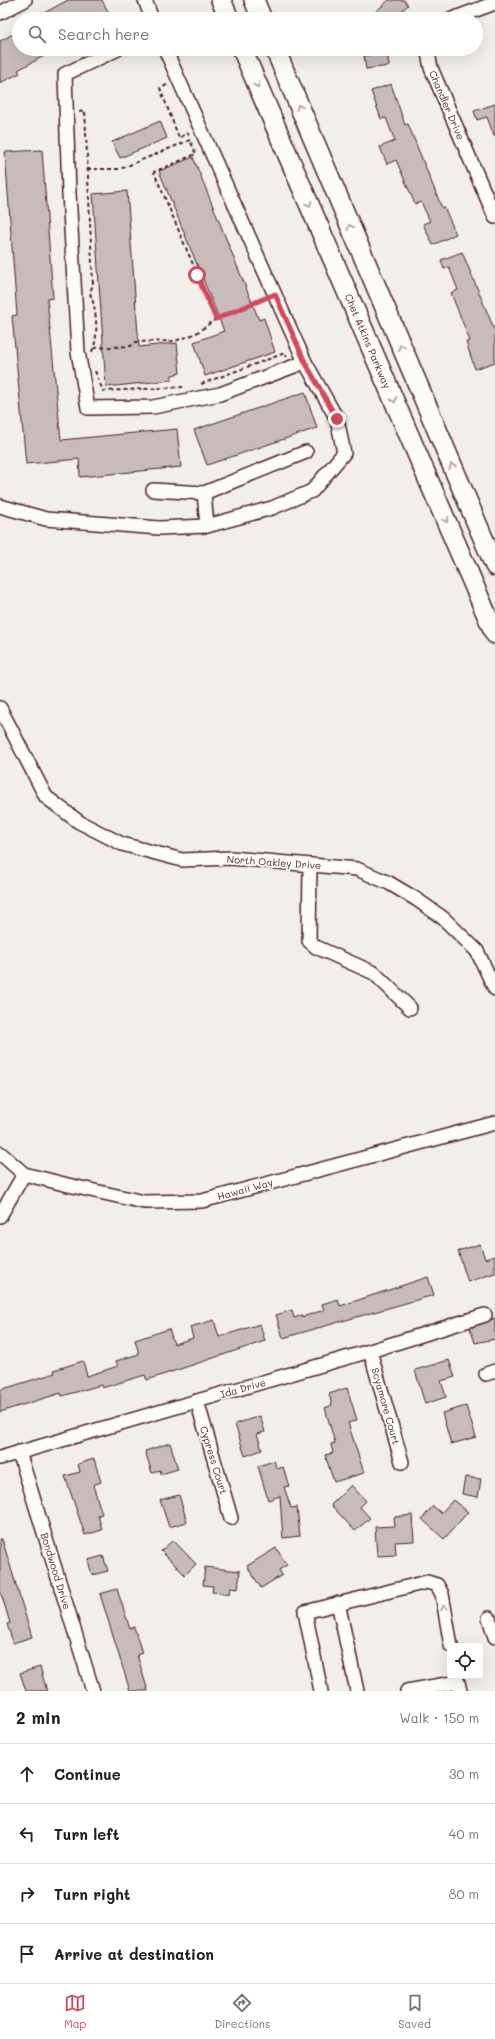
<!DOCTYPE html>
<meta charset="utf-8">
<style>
body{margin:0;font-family:Mali,sans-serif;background:#f2f2f2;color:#202124}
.controls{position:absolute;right:12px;bottom:12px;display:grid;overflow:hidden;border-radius:4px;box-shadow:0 4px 16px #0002}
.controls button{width:36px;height:36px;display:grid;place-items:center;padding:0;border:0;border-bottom:1px solid #e0e0e0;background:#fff;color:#202124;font:20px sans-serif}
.stop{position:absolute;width:12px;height:12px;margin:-9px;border:3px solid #d1495b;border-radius:50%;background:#fff}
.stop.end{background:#d1495b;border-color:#fff;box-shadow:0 1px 4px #0008}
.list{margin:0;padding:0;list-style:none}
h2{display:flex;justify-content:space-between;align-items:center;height:52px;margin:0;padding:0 16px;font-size:17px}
h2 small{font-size:13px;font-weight:400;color:#757577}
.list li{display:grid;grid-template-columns:26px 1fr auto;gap:12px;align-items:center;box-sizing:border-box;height:60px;padding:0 16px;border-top:1px solid #e0e0e0}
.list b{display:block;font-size:15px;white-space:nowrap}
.list em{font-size:13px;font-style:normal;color:#757577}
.icon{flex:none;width:22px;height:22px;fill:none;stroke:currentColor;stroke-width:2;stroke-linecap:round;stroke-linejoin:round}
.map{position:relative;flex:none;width:495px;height:1691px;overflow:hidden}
.search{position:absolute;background:#fff;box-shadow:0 4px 16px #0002;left:12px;right:12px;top:12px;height:44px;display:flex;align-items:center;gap:10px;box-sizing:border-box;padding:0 14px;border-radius:22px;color:#757577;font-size:15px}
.sheet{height:292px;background:#fff}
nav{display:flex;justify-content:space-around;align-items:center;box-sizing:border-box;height:56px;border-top:1px solid #e0e0e0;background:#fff;font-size:11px;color:#757577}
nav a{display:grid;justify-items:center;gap:2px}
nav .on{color:#d1495b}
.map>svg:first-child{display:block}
.building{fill:#c8bbbb;stroke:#4a1f2b}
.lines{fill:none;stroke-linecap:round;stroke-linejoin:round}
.minor-casing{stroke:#4a1f2b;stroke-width:16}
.highway-casing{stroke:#4a1f2b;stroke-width:22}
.path{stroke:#4a1f2b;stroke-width:2;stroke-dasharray:4 3;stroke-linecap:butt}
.minor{stroke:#fdfcf7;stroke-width:13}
.highway{stroke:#fdfcf7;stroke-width:19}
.oneway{stroke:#ac999b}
.route{stroke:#d1495b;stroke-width:5}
.labels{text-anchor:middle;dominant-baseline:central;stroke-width:3.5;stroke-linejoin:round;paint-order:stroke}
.street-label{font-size:10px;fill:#4a1f2b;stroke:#fdfcf7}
</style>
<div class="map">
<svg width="495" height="1691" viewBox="0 0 495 1691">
<rect width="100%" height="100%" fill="#f2efeb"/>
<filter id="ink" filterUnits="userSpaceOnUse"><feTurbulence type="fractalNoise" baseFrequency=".025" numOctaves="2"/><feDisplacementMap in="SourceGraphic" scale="8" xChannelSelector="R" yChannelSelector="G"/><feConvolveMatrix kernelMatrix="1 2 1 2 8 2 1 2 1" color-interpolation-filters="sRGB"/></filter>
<g filter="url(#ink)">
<g class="building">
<polygon points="68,0 102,0 112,19 33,19"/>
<polygon points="389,0 404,0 408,5 393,19 381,19 375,12"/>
<polygon points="19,31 19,49 57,49 18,70 20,73 0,83 0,41"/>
<polygon points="370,49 387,49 389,66 366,69 364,56 370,55"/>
<polygon points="391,84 405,125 408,124 442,208 444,207 456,234 433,245 423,224 430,221 421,202 415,204 396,160 387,164 380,147 395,141 386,118 381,119 371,91"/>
<polygon points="495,104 495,136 494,136 487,117 477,120 474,111"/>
<polygon points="160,121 167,138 120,158 112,142"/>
<polygon points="42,150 53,298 47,299 61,440 177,429 181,467 80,477 79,459 26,464 12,316 17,315 5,152"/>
<polygon points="193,157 259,320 264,318 275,352 205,376 194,342 224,331 159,171"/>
<polygon points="127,191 139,347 177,343 180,373 172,375 172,380 106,387 93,194"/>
<polygon points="462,252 495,331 495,362 475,369 466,342 470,341 451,293 458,290 449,267 444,269 441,260"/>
<polygon points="305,392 317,428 207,465 194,430"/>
<polygon points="480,1244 485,1259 495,1256 495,1273 468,1282 458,1251"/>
<polygon points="428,1277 434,1295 283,1338 276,1315 292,1310 294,1318 302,1315 302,1317 324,1310 322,1304 338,1299 340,1306"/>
<polygon points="495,1318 495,1339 475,1343 470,1328"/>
<polygon points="214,1320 219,1337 260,1324 265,1341 147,1380 145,1375 102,1388 101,1385 62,1396 61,1393 0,1412 0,1390 55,1373 54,1370 83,1361 87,1376 118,1366 116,1361 139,1354 135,1340 169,1329 174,1344 193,1338 190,1327"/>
<polygon points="449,1360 455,1377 441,1381 446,1397 425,1404 415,1370"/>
<polygon points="347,1388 357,1420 348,1423 364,1473 334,1482 325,1455 333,1453 331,1444 335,1443 325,1408 332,1405 329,1394"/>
<polygon points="466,1406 476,1437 451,1444 442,1413"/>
<polygon points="260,1416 265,1432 257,1434 262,1450 245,1456 235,1424"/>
<polygon points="170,1443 178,1469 161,1474 160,1470 152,1473 145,1451"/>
<polygon points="94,1459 101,1482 93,1485 102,1514 98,1515 102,1530 85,1535 65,1476 80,1472 78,1464"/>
<polygon points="274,1461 277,1469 283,1467 289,1486 284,1487 291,1508 297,1507 300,1536 283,1538 280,1496 268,1500 258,1466"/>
<polygon points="465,1477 481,1479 478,1497 462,1494"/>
<polygon points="351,1485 366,1501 360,1507 370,1518 355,1531 331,1505"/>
<polygon points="179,1495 187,1522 169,1527 160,1500"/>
<polygon points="453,1500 468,1512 444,1539 422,1519 433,1506 441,1513"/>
<polygon points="412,1515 414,1541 395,1542 396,1555 377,1556 375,1527 395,1526 394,1517"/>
<polygon points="0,1539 2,1539 32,1637 13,1643 7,1624 10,1623 0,1590"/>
<polygon points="173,1540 196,1564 185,1575 161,1551"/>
<polygon points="276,1548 287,1565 279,1570 282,1575 261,1588 247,1566"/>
<polygon points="103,1556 108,1571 92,1575 88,1560"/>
<polygon points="205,1567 240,1571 238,1589 230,1588 229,1594 212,1592 213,1586 203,1585"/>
<polygon points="117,1589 130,1629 134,1627 142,1653 137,1655 148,1691 130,1691 100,1594"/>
<polygon points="40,1667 47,1691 26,1691 20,1673"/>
</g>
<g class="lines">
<g class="minor-casing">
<g id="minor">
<polyline points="145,0 152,19"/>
<polyline points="0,13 25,0"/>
<polyline points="452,19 495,3"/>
<polyline points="118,49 65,74 69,193 78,352 88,408 153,407 220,394 305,362"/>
<polyline points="429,49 428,53 431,68 495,217"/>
<polyline points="153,490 204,493"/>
<polyline points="0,506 46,519 159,528 207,526 272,508 312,491 344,453 337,419 305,362 165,49"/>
<polyline points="207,526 204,493 306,452"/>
<polyline points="0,708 46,797 79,822 122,844 182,860 231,858 357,869 389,883 416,899 443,918 477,951 495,989"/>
<polyline points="310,865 309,941 316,947 374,973 410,1008"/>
<polyline points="0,1153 24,1174 68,1185 144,1202 202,1201 495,1123"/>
<polyline points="0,1216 24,1174"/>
<polyline points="370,1351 402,1462"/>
<polyline points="486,1374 495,1371"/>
<polyline points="197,1401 231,1518"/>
<polyline points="19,1452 93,1691"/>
<polyline points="0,1458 370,1351 485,1315"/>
<polyline points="338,1603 357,1691"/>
<polyline points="489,1618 495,1637"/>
<polyline points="321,1691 305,1612 427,1582 437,1585 442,1594 451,1646"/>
<polyline points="407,1691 458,1682 460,1691"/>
</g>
</g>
<g class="highway-casing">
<g id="highway">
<polyline points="221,0 229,19"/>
<polyline points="254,0 262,19"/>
<polyline points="242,49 495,634"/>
<polyline points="275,49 495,566"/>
</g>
</g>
<g class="path">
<polyline points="167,85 160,88 179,138 188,133 189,135"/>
<path d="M79,112L85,111L93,286C87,293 93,299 94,306C97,319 98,343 91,353"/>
<polyline points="87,169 120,169 190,140"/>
<polyline points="216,319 263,299"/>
<polyline points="94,348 131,346 136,342 175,341 195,334 216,319 154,172 196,154 190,140"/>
<polyline points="95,371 103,391 183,387"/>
<polyline points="201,384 285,353 287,357"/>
</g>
<use href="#minor" class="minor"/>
<use href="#highway" class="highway"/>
</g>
<defs><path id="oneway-chevron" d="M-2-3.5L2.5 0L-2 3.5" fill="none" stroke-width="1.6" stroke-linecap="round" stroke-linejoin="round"/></defs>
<g class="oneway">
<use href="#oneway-chevron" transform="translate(257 85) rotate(67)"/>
<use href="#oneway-chevron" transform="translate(299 107) rotate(-113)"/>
<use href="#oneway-chevron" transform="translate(309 204) rotate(67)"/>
<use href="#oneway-chevron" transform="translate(350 227) rotate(-113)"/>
<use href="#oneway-chevron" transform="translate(401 347) rotate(-113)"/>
<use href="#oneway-chevron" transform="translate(394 400) rotate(67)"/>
<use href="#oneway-chevron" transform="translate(452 466) rotate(-113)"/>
<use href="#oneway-chevron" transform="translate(446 520) rotate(67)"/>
<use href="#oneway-chevron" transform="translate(444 1608) rotate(-100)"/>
</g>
</g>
<g class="lines" filter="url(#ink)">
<polyline class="route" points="197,275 216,319 275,294 305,362 337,419"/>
</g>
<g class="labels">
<g class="street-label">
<text transform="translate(447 105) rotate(67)">Chandler Drive</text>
<text transform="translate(368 341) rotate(67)">Chet Atkins Parkway</text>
<text transform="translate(274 862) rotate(4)">North Oakley Drive</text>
<text transform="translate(245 1189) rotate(-15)">Hawaii Way</text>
<text transform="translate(243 1388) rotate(-16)">Ida Drive</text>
<text transform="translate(386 1406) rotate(74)">Scyamore Court</text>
<text transform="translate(214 1460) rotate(73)">Cypress Court</text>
<text transform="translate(56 1571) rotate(73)">Bondwood Drive</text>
</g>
</g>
</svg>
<div class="controls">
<button><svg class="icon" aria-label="locate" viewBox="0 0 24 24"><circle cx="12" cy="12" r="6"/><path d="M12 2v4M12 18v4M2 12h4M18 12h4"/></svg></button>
</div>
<div class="stop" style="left:197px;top:275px"></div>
<div class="stop end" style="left:337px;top:419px"></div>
<div class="search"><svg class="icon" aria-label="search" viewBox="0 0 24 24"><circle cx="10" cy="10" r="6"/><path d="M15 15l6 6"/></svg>Search here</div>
</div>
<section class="sheet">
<h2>2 min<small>Walk · 150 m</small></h2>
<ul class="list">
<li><svg class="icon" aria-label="ahead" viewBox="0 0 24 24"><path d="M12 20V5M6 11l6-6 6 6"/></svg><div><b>Continue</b></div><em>30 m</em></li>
<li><svg class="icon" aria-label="left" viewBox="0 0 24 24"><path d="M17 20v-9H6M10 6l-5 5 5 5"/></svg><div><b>Turn left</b></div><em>40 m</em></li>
<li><svg class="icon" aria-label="right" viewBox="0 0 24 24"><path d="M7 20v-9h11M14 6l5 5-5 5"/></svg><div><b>Turn right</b></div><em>80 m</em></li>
<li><svg class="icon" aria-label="arrive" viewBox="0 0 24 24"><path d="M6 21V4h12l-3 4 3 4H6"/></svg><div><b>Arrive at destination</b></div></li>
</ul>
</section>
<nav>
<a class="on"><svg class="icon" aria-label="map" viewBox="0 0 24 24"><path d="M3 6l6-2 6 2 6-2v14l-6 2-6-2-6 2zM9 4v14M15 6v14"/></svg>Map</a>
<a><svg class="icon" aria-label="directions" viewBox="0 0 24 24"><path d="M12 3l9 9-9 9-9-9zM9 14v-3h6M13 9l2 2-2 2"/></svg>Directions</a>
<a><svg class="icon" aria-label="saved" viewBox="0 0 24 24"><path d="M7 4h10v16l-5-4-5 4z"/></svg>Saved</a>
</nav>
